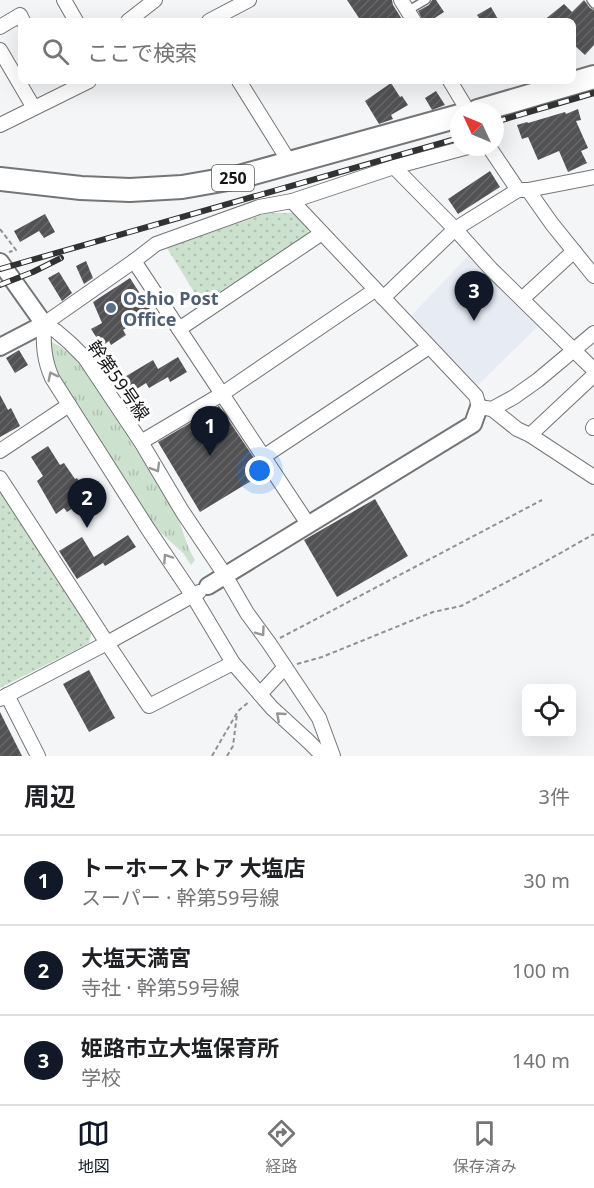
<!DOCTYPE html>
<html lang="ja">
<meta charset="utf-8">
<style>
body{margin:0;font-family:"Noto Sans","Noto Sans JP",sans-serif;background:#f6f6f6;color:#202124}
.controls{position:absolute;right:18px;bottom:18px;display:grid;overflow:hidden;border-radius:9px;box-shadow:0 6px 24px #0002}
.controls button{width:54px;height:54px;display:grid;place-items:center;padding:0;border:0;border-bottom:2px solid #e0e0e0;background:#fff;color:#202124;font:30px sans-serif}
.compass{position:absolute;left:450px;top:102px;width:54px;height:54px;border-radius:50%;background:#fff;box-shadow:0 6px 24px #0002;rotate:314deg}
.you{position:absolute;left:260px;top:471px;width:21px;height:21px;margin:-15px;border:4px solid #fff;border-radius:50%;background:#1a73e8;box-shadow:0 0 0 9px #1a73e833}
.badge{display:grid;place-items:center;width:39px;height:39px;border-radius:50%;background:#111827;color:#fff;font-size:20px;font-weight:700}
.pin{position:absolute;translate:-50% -50px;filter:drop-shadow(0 2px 3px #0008)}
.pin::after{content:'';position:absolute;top:32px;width:21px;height:18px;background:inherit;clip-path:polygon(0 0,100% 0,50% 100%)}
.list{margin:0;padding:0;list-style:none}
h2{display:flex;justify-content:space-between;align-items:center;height:78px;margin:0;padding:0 24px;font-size:26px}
h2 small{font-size:20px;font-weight:400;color:#757577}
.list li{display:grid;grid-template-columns:39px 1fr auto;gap:18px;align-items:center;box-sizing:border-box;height:90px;padding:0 24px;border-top:2px solid #e0e0e0}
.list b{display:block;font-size:22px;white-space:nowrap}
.list p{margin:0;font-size:20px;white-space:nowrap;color:#757577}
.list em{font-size:20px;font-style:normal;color:#757577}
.icon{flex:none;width:33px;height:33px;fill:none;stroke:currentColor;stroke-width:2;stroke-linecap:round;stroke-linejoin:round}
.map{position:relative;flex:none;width:594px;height:756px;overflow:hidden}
.search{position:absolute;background:#fff;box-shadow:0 6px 24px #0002;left:18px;right:18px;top:18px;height:66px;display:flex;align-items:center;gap:15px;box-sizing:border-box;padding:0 21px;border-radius:9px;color:#757577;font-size:22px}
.sheet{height:348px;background:#fff}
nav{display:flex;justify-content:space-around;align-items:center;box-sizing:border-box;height:84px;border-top:2px solid #e0e0e0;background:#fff;font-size:16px;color:#757577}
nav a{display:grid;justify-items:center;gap:3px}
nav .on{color:#111827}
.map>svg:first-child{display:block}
.built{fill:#e6ebf4}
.grass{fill:url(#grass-tufts)}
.park{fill:url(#park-dots)}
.building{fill:url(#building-hatch)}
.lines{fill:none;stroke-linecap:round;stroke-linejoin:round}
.service-casing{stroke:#747577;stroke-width:10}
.minor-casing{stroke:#747577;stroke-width:16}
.tertiary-casing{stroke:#747577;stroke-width:20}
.trunk-casing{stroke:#747577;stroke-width:26}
.path{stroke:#909193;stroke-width:2;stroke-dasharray:4.5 3;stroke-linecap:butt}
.service{stroke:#fff;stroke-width:7}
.minor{stroke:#fff;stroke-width:14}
.tertiary{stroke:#fff;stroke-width:16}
.trunk{stroke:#fff;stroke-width:22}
.rail-casing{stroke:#313232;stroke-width:6}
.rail{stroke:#fff;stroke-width:4;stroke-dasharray:11;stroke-linecap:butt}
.oneway{stroke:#969696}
.service-dot{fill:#5c6f8a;stroke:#fff;stroke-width:2}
.labels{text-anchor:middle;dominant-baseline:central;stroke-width:6;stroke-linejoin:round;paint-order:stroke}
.shield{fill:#fff;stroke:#5b5c5c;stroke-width:1.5}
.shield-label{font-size:16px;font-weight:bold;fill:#151616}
.service-label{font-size:18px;font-weight:bold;fill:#4e5e75;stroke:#fff;text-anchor:start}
.street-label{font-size:18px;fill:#151616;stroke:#fff}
</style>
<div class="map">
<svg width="594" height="756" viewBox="0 0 594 756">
<defs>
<pattern id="grass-tufts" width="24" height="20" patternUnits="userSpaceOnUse" patternTransform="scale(1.5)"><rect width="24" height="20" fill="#cce2ce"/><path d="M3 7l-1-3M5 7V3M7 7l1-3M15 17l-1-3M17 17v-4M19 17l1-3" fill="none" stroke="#aec1b0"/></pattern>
<pattern id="park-dots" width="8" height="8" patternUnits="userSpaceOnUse" patternTransform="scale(1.5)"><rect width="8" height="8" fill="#cce2ce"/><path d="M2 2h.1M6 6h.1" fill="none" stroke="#aec1b0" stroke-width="1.8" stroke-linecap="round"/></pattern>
<pattern id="building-hatch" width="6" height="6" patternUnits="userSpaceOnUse" patternTransform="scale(1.5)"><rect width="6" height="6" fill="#525254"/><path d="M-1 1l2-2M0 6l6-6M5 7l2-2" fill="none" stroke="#676768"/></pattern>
</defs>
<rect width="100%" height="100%" fill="#f4f5f7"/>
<polygon class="built" points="470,254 539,325 476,387 437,344 409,318"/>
<path class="grass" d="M49,341C63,346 72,356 82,367L174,508C182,525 185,544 195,560L191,565L183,553L161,533L148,518L61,383L54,366Z"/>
<g class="park">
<polygon points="267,213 297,213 309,228 306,237 201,303 167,248"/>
<polygon points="0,488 92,631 89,643 0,688"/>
</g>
<g class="building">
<polygon points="347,0 392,0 393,5 403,21 361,21"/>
<polygon points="432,0 436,0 444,12 430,21 423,21 418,11 429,5"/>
<polygon points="584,0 590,8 594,10 594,45 585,55 573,44 573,21 543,21 564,4 572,12"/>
<polygon points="491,7 499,21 481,21 477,15"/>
<polygon points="391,83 400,97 402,96 408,105 391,115 393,119 379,124 365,101"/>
<polygon points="436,91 445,105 432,110 425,98"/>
<polygon points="578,109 581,120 576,121 588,148 581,151 587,163 568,172 559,151 538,160 528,137 522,139 517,125 527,122 528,123 565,112 566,114"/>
<polygon points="490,171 500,187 458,214 448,199"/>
<polygon points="45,214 55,232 44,238 39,231 20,242 14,231"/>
<polygon points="86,261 93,278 84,284 76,266"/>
<polygon points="59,272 72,293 62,301 48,278"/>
<polygon points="130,278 151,311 123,330 126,335 111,345 109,341 102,346 91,329 102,323 93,302"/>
<polygon points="19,350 28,365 15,373 6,358"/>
<polygon points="178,357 187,372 170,382 168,377 149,388 146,383 132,392 123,378 153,360 158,369"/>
<polygon points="0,395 8,410 11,408 20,426 0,437"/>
<polygon points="219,406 264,473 200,512 158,442"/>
<polygon points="48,446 60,465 64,463 75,479 77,478 88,494 80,499 82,502 67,512 64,508 56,514 37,481 43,476 31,457"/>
<polygon points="375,499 408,556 337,597 304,540"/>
<polygon points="128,535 136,547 105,566 103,563 77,579 59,551 82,537 94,557"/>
<polygon points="89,670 115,718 89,732 63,684"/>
<polygon points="0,712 22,756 0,756"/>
</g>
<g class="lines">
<g class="service-casing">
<g id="service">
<polyline points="591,0 594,4"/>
<polyline points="407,11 426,0"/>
</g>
</g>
<g class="minor-casing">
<g id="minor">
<polyline points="64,0 76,21"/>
<polyline points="401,0 414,21"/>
<polyline points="128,21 155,0"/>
<polyline points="209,21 249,0"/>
<polyline points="0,27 20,15 23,21"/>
<polyline points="0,50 34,108"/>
<polyline points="239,81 290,163"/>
<polyline points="450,81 468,111"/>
<polyline points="0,125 89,81"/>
<polyline points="489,147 518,190"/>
<polyline points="394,167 455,229 491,269 594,370"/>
<polyline points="528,190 552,224 594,276"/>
<polyline points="292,201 394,167 468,147"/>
<polyline points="134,261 308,524"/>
<polyline points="383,298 455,229 518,190 528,190 594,177"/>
<polyline points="522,299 574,251"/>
<polyline points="44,324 134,261 156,244 259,207 292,201 476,396 479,407 492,409 514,397 538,380 594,333"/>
<polyline points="44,324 56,331 70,343 85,358 141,442 182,511 225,575 247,613 269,643 319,718 333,756"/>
<path d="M44,324C43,344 44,360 52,378L148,529L193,596L233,663L272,708L308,741L323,756"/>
<polyline points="179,329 322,233"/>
<polyline points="492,409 517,429 530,435 594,477"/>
<polyline points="593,428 594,426"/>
<polyline points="530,435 594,375"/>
<polyline points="141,442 222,394 375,290"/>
<polyline points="0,451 69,405"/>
<polyline points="263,457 429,347"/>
<polyline points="0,478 107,643 149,706 233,663"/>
<polyline points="260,694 285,667"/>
<polyline points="7,695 38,756"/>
<polyline points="0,699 107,643 199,592"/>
</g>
</g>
<g class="tertiary-casing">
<g id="tertiary">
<polyline points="0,262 44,324 0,347"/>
<polyline points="208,586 473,424 479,407"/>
</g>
</g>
<g class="trunk-casing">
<g id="trunk">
<polyline points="478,111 594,77"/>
<polyline points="0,179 81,188 130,190 182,187 239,177 459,116"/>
</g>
</g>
<g class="path">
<polyline points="0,229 16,250 9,252"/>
<polyline points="280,638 542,500"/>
<polyline points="297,664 322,657 433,612 461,606 541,564 594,534"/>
<polyline points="212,756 238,711 250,701"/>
<polyline points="227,756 233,746 237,714"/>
</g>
<use href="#service" class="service"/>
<use href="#minor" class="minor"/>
<use href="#tertiary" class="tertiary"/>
<use href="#trunk" class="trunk"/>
<g class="rail-casing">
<g id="rail">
<polyline points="495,122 594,93"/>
<polyline points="0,269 459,138"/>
<polyline points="0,285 33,272 61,258"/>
</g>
</g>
<use href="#rail" class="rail"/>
</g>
<defs><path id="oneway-chevron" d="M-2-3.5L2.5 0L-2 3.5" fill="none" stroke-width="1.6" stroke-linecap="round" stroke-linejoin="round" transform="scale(1.5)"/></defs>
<g class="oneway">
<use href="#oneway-chevron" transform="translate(52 376) rotate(-117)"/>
<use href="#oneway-chevron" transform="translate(156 468) rotate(59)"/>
<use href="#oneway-chevron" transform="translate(167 558) rotate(-124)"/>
<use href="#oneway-chevron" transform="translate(261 632) rotate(54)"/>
<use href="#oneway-chevron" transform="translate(280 716) rotate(-139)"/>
</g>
<circle class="service-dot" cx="111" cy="308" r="6"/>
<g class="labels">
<rect class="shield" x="212" y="165" width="42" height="26" rx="4.5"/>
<g class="shield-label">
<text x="233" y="178">250</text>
</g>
<g class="service-label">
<text x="123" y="298">Oshio Post<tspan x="123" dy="21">Office</tspan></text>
</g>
<g class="street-label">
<text transform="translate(119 380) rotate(55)">幹第59号線</text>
</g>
</g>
</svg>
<div class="controls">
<button><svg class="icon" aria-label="locate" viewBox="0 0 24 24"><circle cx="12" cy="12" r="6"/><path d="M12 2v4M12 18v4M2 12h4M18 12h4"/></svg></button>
</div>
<svg class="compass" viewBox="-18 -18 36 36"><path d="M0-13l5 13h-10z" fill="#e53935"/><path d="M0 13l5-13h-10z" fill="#757577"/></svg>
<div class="you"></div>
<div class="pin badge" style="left:210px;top:456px">1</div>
<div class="pin badge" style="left:87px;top:528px">2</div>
<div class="pin badge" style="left:474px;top:321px">3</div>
<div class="search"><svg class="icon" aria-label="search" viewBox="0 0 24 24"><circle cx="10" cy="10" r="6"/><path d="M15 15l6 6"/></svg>ここで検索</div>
</div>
<section class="sheet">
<h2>周辺<small>3件</small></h2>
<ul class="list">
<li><span class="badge">1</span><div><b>トーホーストア 大塩店</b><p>スーパー · 幹第59号線</p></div><em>30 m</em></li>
<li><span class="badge">2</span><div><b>大塩天満宮</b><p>寺社 · 幹第59号線</p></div><em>100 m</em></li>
<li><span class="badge">3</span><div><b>姫路市立大塩保育所</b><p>学校</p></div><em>140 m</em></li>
</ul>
</section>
<nav>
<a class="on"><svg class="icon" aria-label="map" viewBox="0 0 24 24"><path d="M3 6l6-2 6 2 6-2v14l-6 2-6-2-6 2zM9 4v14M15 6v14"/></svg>地図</a>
<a><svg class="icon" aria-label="directions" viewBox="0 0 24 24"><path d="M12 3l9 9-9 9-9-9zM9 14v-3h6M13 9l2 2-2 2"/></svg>経路</a>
<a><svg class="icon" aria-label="saved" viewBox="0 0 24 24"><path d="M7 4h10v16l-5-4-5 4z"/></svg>保存済み</a>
</nav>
